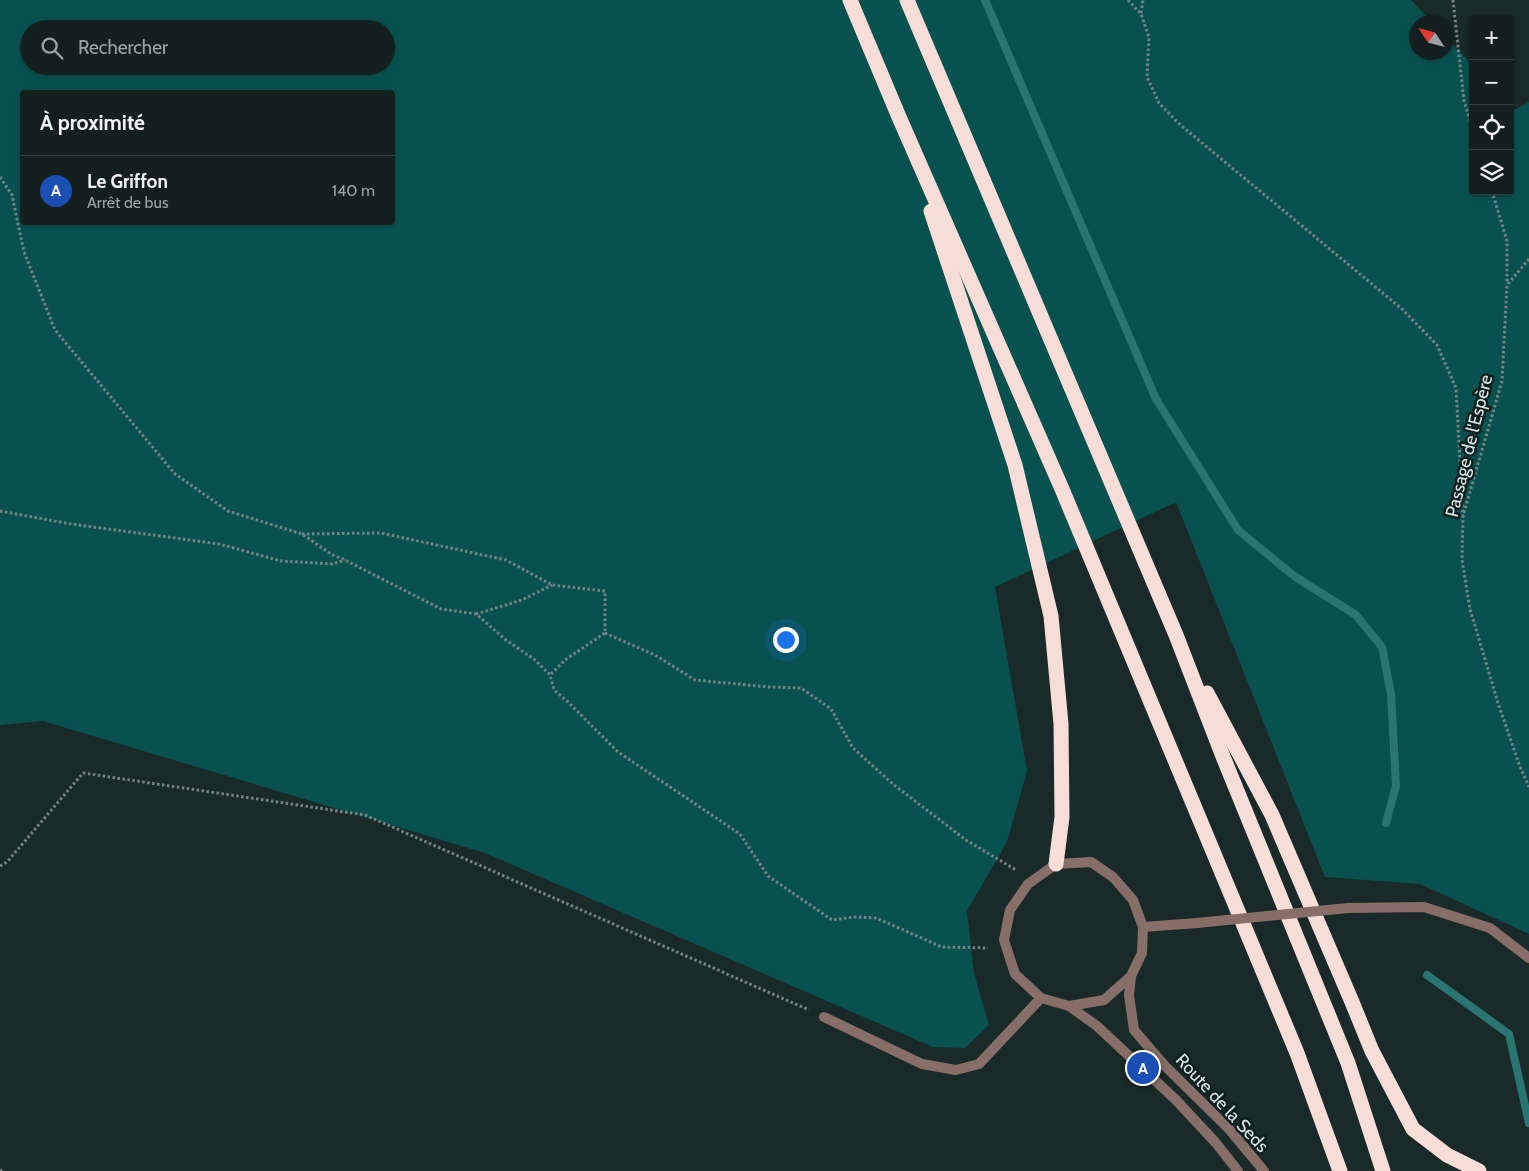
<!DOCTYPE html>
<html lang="fr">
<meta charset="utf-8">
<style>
body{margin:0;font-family:Cabin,sans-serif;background:#1c2828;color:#f1f3f6}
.controls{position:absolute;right:15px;top:15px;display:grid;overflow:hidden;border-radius:5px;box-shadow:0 1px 4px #0004}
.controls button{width:45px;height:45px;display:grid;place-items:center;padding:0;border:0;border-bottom:1px solid #323e3d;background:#13201f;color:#f1f3f6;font:25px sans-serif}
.compass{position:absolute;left:1409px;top:15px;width:45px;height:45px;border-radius:50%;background:#13201f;box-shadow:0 1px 4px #0004;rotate:306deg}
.you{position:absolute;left:785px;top:639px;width:18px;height:18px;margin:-12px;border:4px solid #fff;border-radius:50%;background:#1a73e8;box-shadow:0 0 0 8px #1a73e833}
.badge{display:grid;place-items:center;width:32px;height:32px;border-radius:50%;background:#f49e8a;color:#fff;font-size:16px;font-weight:700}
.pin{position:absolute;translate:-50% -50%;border:2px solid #fff;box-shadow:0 1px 5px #0006}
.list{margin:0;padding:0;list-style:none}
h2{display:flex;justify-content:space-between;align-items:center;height:65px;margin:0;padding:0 20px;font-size:21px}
h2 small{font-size:16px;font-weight:400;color:#9da3a4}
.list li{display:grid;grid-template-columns:32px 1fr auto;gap:15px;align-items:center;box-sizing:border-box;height:70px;padding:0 20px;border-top:1px solid #323e3d}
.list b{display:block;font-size:19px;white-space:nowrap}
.list p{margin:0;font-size:16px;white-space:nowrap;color:#9da3a4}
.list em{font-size:16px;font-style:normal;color:#9da3a4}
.icon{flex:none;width:28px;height:28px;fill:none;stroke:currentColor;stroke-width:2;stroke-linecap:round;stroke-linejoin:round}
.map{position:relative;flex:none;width:1529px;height:1171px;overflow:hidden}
.search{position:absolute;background:#13201f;box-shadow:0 1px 4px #0004;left:20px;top:20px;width:375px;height:55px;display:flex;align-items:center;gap:12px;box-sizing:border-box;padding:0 18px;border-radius:28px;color:#9da3a4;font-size:19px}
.panel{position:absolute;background:#13201f;box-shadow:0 1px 4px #0004;left:20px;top:90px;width:375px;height:135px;border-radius:5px}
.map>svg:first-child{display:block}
.green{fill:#09514f;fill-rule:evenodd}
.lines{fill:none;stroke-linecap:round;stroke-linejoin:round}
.stream{stroke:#287572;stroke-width:8}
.path{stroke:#768483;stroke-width:3;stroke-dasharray:2.5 2.5;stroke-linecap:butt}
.street{stroke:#876e68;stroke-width:10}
.highway{stroke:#f7ddd7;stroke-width:15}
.street-bridge{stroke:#876e68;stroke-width:10}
.labels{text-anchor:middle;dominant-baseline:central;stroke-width:5;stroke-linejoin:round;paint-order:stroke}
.street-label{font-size:18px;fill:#dbe6e5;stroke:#0f2020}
</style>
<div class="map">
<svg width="1529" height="1171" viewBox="0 0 1529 1171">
<rect width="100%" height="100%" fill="#192a29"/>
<path class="green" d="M0,0H1411L1432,22H1416V52H1446L1447,38L1473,66V191H1510V106L1514,110L1529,102V934L1420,884L1325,877L1176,502L995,587L1027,771L1007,842L967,911L974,973L989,1025L965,1048L933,1047L485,853L43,721L0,725ZM29,29H386V66H29ZM22,92H392V222H22Z"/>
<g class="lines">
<g class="stream">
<polyline points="985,0 1156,399 1238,530 1294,576 1356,615 1382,647 1391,694 1396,786 1386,823"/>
<polyline points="1427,975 1509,1034 1529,1123"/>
</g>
<g class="path">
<polyline points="1128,0 1141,14 1149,37 1147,77 1159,103 1178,123 1402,309 1437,345 1456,388 1463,516"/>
<polyline points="1453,0 1464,101 1473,130"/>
<polyline points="1141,13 1143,0"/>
<polyline points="0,177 12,195 24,252 55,330 175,474 228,511 302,534 331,554 345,560 441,609 476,614 506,640 535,660 550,675 554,690 567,701 618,752 740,834 768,876 832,920 854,917 876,918 942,947 988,948"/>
<polyline points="1492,191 1507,241 1507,284"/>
<polyline points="1529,259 1507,285 1502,381 1463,516 1462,560 1470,609 1498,703 1519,764 1529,787"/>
<polyline points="0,511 71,524 219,544 281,561 333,564 345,560"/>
<polyline points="302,534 381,533 506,560 552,585 605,591 605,633 565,660 550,675"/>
<polyline points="476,614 522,600 552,585"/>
<polyline points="605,633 655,655 695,680 769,687 801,688 831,709 853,748 894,785 966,840 1016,870"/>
<polyline points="0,866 7,862 83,773 365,815 809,1010"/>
<polyline points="0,1170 2,1171"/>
</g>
<g class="street">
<polygon points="1091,862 1113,877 1133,900 1143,927 1142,953 1131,976 1104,1000 1069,1006 1041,998 1015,974 1004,940 1010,910 1028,884 1056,864"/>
<polyline points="1348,908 1424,907 1490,928 1529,958"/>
<polyline points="1143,927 1197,923"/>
<polyline points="1131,976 1129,995 1134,1030 1165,1066 1229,1129 1264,1171"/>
<polyline points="1069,1006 1097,1026 1176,1100 1216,1143 1238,1171"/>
<polyline points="824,1017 922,1064 956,1070 979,1064 1041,998"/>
</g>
<g class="highway">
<polyline points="850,0 899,117 1062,489 1297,1053 1340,1171"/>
<polyline points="907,0 1176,635 1224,759 1348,1063 1383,1171"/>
<polyline points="931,211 1015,465 1051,616 1061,724 1062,817 1056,864"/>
<polyline points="1207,693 1272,815 1352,1002 1372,1051 1413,1129 1447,1155 1479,1171"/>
</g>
<polyline class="street-bridge" points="1197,923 1348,908"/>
</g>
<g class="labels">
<g class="street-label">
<text transform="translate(1469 446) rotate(-76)">Passage de l'Espère</text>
<text transform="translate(1222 1103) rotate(47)">Route de la Seds</text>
</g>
</g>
</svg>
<div class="controls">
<button>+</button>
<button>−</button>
<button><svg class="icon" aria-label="locate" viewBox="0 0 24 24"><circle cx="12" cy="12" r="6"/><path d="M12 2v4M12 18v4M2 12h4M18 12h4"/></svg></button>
<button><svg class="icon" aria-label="layers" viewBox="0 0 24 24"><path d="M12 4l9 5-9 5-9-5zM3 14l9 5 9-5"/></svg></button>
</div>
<svg class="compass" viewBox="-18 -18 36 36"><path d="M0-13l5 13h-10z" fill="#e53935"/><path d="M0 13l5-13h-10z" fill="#9da3a4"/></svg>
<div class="you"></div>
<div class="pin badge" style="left:1143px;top:1068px;background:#1a4fb4">A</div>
<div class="search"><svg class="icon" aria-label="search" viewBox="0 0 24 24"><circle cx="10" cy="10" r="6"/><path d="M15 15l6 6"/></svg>Rechercher</div>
<section class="panel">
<h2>À proximité<small></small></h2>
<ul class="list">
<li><span class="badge" style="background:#1a4fb4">A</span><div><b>Le Griffon</b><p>Arrêt de bus</p></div><em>140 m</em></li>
</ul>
</section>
</div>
